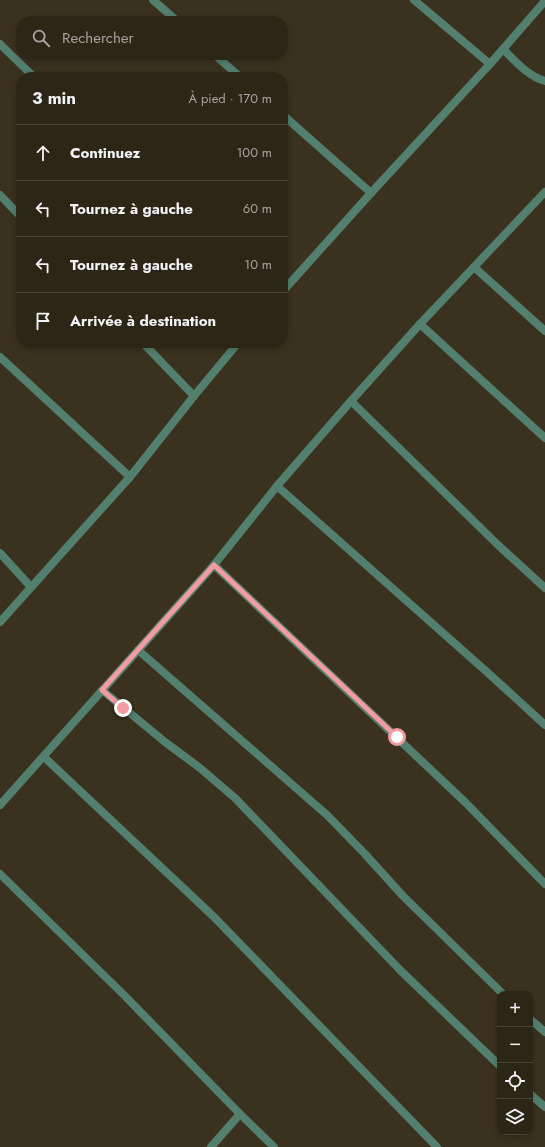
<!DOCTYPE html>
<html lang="fr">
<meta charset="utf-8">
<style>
body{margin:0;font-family:Jost,sans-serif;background:#342e1f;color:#f1f3f6}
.controls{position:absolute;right:12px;bottom:12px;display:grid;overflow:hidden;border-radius:8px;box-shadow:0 2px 6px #0003}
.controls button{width:36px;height:36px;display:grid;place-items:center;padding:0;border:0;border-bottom:1px solid #484335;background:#2c2616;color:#f1f3f6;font:20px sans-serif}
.stop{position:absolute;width:12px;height:12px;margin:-9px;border:3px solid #f49aa2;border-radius:50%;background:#fff}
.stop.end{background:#f49aa2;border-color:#fff;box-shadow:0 1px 4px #0008}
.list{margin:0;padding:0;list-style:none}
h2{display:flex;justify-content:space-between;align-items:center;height:52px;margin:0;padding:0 16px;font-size:17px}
h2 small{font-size:13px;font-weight:400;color:#a6a5a1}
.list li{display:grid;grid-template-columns:26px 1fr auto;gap:12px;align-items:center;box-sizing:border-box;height:56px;padding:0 16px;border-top:1px solid #484335}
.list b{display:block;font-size:15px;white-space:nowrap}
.list em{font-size:13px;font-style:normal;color:#a6a5a1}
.icon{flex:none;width:22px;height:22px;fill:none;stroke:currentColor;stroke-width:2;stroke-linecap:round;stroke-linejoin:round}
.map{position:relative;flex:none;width:545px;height:1147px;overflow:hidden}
.search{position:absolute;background:#2c2616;box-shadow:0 2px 6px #0003;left:16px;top:16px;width:272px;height:44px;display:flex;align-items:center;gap:10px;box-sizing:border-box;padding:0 14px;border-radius:16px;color:#a6a5a1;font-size:15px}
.panel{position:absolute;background:#2c2616;box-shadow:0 2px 6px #0003;left:16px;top:72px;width:272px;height:276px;border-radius:16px}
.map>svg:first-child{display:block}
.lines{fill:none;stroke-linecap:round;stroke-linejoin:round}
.street{stroke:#537f6f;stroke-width:8}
.route{stroke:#f49aa2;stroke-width:5}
</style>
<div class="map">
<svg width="545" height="1147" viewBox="0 0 545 1147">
<rect width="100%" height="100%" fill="#3a321e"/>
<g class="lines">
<g class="street">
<polyline points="153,0 177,21"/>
<polyline points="414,0 490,64"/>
<polyline points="0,44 34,77"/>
<path d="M503,49C515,61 529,77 545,81"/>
<polyline points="215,55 240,77"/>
<polyline points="283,115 371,193"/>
<polyline points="0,195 21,217"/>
<polyline points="474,267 545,331"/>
<polyline points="283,291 371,193 490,64 545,1"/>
<polyline points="420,324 545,438"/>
<polyline points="143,343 194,396"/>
<polyline points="0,357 130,477"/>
<polyline points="351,401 498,545 545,588"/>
<polyline points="277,486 487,672 545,725"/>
<polyline points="0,553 31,587"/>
<polyline points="214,565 465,802 545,884"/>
<polyline points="0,622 130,477 194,396 238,343"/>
<polyline points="138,650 327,815 365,854 403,896 503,994"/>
<polyline points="102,690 165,742 200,768 235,798 401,971 500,1066"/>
<polyline points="44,757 213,916 437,1147"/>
<polyline points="0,805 214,565 277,486 351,401 420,324 545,192"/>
<polyline points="0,874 124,995 240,1114 274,1147"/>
<polyline points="530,1019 545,1032"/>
<polyline points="530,1094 545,1107"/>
<polyline points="211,1147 240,1114"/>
</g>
</g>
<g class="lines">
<polyline class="route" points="123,708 102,690 214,565 397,737"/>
</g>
</svg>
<div class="controls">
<button>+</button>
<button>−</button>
<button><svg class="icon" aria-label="locate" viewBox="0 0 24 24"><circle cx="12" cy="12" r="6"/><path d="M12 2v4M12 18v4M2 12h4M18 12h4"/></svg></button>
<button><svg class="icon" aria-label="layers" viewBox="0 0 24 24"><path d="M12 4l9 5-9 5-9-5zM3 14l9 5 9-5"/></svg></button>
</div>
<div class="stop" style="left:397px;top:737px"></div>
<div class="stop end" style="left:123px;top:708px"></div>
<div class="search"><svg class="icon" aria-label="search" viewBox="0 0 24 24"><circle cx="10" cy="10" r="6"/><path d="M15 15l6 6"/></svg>Rechercher</div>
<section class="panel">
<h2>3 min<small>À pied · 170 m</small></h2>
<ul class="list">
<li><svg class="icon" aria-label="ahead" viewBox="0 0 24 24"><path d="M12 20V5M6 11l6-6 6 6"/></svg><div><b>Continuez</b></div><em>100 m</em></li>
<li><svg class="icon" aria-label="left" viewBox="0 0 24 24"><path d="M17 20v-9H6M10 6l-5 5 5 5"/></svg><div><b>Tournez à gauche</b></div><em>60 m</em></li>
<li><svg class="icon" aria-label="left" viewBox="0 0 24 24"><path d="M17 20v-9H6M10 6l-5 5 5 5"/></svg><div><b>Tournez à gauche</b></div><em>10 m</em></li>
<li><svg class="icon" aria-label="arrive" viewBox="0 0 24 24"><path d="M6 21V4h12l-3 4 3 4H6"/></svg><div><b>Arrivée à destination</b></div></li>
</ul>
</section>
</div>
